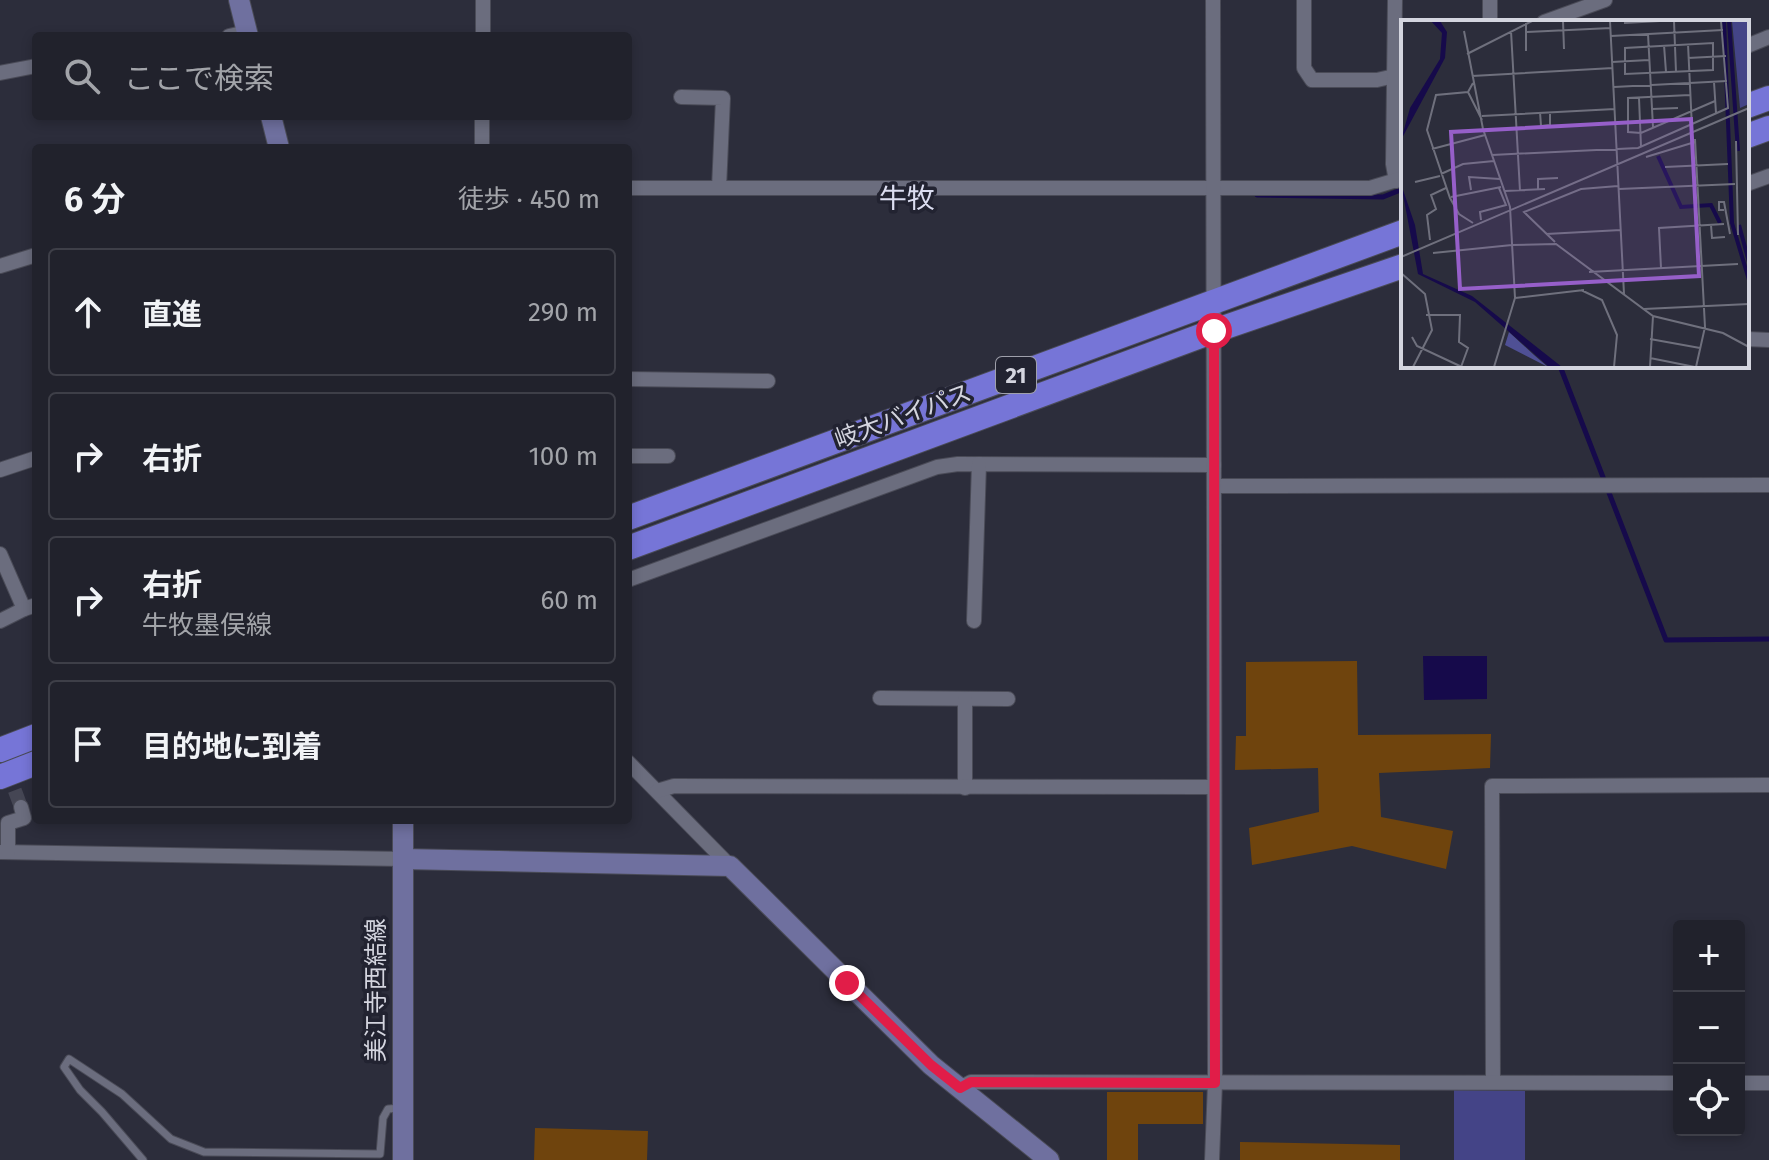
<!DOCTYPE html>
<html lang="ja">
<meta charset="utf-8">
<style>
body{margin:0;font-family:"Fira Sans","Noto Sans JP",sans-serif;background:#292a34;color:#f1f3f6}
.controls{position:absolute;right:24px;bottom:24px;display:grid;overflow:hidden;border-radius:8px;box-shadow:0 4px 12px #0003}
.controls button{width:72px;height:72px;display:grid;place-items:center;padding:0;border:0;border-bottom:2px solid #3e3f48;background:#21222c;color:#f1f3f6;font:40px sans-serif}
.stop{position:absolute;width:24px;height:24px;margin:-18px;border:6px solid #e11d48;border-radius:50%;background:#fff}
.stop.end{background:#e11d48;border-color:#fff;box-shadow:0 2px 8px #0008}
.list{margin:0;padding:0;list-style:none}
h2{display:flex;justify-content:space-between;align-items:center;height:104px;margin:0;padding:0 32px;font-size:34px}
h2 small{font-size:26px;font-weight:400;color:#a2a4a9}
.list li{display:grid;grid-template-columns:52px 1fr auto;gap:24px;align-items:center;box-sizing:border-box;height:128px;margin:0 16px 16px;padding:0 16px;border:2px solid #3e3f48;border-radius:8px}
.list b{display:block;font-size:30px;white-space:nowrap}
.list p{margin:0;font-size:26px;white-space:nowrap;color:#a2a4a9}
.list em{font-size:26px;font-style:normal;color:#a2a4a9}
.icon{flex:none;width:44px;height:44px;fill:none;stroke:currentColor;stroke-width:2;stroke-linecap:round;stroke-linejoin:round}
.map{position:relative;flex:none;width:1769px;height:1160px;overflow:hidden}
.search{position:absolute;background:#21222c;box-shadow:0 4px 12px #0003;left:32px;top:32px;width:600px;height:88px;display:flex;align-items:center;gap:20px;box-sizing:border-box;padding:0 28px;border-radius:8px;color:#a2a4a9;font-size:30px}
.panel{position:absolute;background:#21222c;box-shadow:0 4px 12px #0003;left:32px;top:144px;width:600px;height:680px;border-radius:8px}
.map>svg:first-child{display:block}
.green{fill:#444487}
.water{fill:#160a4b}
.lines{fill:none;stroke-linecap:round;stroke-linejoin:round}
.stream{stroke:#160a4b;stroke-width:5}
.building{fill:#6f440d}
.minor-tunnel{stroke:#454654;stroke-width:14;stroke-dasharray:14 7;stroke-linecap:butt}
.service-casing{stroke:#4a4b57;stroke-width:9}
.minor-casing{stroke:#4a4b57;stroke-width:16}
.secondary-casing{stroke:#4a4b57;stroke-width:22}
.trunk-casing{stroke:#4a4b57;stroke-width:26}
.service{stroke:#6b6d7e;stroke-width:7}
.minor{stroke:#6b6d7e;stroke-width:14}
.secondary{stroke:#6f709f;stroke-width:20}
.trunk{stroke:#7675d7;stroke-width:24}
.route{stroke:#e11d48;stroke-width:10}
.labels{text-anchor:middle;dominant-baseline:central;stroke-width:7;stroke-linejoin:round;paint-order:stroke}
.shield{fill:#222331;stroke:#9fa0ab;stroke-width:2}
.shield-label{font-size:22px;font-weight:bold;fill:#d4d5df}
.street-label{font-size:24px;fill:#d4d5df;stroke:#222331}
.quarter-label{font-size:28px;fill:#dcdef1;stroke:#222331}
.inset-river{fill:none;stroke:#160a4b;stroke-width:4}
.inset-road{fill:none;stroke:#6f707d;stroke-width:2}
.view{fill:#965fc9;fill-opacity:0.15;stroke:#965fc9;stroke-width:4}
.inset-edge{fill:none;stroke:#d4d5df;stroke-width:4}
</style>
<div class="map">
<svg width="1769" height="1160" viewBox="0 0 1769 1160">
<rect width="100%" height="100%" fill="#2c2d3b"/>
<polygon class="green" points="1454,1090 1525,1091 1525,1160 1454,1160"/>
<polygon class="water" points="1423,656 1487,656 1487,699 1424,700"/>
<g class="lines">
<g class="stream">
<polyline points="1257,195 1383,197 1403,189"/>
<polyline points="1560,366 1666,640 1769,639"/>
</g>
</g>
<g class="building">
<polygon points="1357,661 1358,735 1491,734 1490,768 1379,773 1381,817 1453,831 1446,869 1352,846 1252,865 1249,828 1319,812 1318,768 1235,770 1236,736 1246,736 1246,662"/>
<polygon points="1107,1092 1203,1092 1203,1124 1138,1124 1138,1160 1107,1160"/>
<polygon points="535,1128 648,1131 647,1160 534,1160"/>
<polygon points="1240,1142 1400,1145 1400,1160 1240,1160"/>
</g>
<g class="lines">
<polyline class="minor-tunnel" points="0,751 21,807"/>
<g class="service-casing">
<polyline id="service" points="143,1160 102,1112 80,1090 64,1067 69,1059 122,1094 171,1139 204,1152 380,1154 383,1118 388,1109 401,1108"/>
</g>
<g class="minor-casing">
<g id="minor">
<polyline points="1304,0 1304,68 1312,80 1377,80 1403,74"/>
<polyline points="1395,0 1393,164 1396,181"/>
<polyline points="1490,0 1490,22"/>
<polyline points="1544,22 1605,0"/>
<polyline points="229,36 247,32"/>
<polyline points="483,36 483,0"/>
<polyline points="1747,46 1769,37"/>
<polyline points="0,73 36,66"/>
<polyline points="681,97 723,98 719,188"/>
<polyline points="482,148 482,116"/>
<polyline points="1747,184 1769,176"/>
<polyline points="628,188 1370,188 1403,178"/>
<polyline points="0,266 36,255"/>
<polyline points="1747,339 1769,340"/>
<polyline points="628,379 768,381"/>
<polyline points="628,456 668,456"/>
<polyline points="0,470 36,458"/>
<polyline points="1214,486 1769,485"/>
<polyline points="0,554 24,609 36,605"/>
<polyline points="628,580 937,467 958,464 1214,465"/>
<polyline points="0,621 24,609"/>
<polyline points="974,621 979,464"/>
<polyline points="880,698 1008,699"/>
<polyline points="628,762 730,866"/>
<polyline points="965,788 965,699"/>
<polyline points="657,791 674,786 1213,787"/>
<polyline points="0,852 403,859"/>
<polyline points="8,852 8,823 24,818 21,807"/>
<polyline points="1493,1082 1492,786 1769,785"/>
<polyline points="1739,1083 1769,1083"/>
<polyline points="960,1088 971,1082 1679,1083"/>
<polyline points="1212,1160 1215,1083 1213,0"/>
</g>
</g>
<g class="secondary-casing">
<g id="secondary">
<polyline points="239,0 248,36"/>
<polyline points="271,116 279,148"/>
<polyline points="403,859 730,866 931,1065 1049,1160"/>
<polyline points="403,1160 403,820"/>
</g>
</g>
<g class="trunk-casing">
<g id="trunk">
<polyline points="1747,106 1769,98"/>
<polyline points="1747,136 1769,128"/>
<polyline points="628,518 1403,232"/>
<polyline points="628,548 1214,331 1403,266"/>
<polyline points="0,750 36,736"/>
<polyline points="0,777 36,763"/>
</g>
</g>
<use href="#service" class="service"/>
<use href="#minor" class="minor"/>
<use href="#secondary" class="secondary"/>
<use href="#trunk" class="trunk"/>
</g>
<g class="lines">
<polyline class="route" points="847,983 931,1065 960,1088 971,1082 1215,1083 1214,331"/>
</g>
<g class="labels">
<rect class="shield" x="996" y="357" width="40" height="36" rx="6"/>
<g class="shield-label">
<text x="1016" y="375">21</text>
</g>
<g class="street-label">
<text transform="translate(903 416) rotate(-20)">岐大バイパス</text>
<text transform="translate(376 990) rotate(-90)">美江寺西結線</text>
</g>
<g class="quarter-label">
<text x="907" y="198">牛牧</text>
</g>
</g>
<g transform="translate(1401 20)">
<rect width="348" height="348" fill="#2c2d3b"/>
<path d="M331,1H348V84L339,88Z" fill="#444487"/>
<path d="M108,312L133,335L147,347L104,325Z" fill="#4f5095"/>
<path d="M30,1H39L46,12L44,38L0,120L9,88L39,39L41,13ZM0,164L14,205L22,254L71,276L161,347H148L74,282L17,254Z" fill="#160a4b"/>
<path class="inset-river" d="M323,1L331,203L348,260M328,1L337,131M257,136L280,187L310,185L319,203M338,205L348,242"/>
<path class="inset-road" d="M162,1L163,29M209,1L223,274M273,1L275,52M223,3L259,1M63,11L82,109L109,187L114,278L93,347M110,11L119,171M126,12L210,8M247,14L252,107M210,16L322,10M312,23V50L224,54V28ZM287,24L291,108M263,25L265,52M125,31V3M66,34L131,1M287,38L325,36M211,42L248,40M71,56L212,48M313,62L315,93M213,67L326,61M67,72L81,100M289,75L227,78V112L240,113L314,81M238,78L240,127M251,89L277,88M139,92L140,106L149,105V92M81,96L214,89M294,119L304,307L295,347M335,121L337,215M31,129L84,115M91,135L237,128L327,88L320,1M245,137L294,122M264,147L327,144M40,154L62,144L93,141M14,162L39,156M137,169V159L157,158M218,169L334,164M70,170L68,157L99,159M104,171L144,169M50,177L100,167M323,190H318V182H323L329,214M80,200L79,192L105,185L98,168M72,203L58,194L49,178L26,110L35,75L67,72L72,63M310,205L311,218L324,217M145,214L220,210M29,220L26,195L35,189L30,175L45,168M154,222L123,192L180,169L217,166M111,225L155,224L252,296L322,313L348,327M32,233L111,225M0,237L348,88M260,248L258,208L323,204M188,252L337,244M0,253L24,274L31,310L12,347M180,270L201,280L216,315L213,347M114,278L183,270M243,289L348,284M25,295H59L58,322L67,328L60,347M11,317L16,326L61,347M249,319L299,328M249,338L294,347M249,347L252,296"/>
<path class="view" d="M290,99L298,256L59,269L50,112Z"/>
<rect width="348" height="348" class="inset-edge"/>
</g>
</svg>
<div class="controls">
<button>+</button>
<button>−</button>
<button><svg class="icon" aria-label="locate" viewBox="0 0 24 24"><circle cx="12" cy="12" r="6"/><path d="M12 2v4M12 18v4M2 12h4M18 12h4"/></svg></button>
</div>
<div class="stop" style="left:1214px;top:331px"></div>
<div class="stop end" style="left:847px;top:983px"></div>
<div class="search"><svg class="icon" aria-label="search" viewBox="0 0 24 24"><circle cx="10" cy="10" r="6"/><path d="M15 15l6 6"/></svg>ここで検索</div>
<section class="panel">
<h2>6 分<small>徒歩 · 450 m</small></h2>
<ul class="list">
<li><svg class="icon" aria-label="ahead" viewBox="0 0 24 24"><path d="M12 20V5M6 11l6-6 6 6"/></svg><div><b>直進</b></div><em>290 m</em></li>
<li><svg class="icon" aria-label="right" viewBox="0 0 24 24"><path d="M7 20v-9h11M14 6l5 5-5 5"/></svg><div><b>右折</b></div><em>100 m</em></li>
<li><svg class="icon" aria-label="right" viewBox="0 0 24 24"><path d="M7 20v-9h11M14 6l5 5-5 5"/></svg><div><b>右折</b><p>牛牧墨俣線</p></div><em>60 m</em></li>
<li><svg class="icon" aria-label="arrive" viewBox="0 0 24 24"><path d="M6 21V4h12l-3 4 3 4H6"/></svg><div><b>目的地に到着</b></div></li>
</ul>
</section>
</div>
